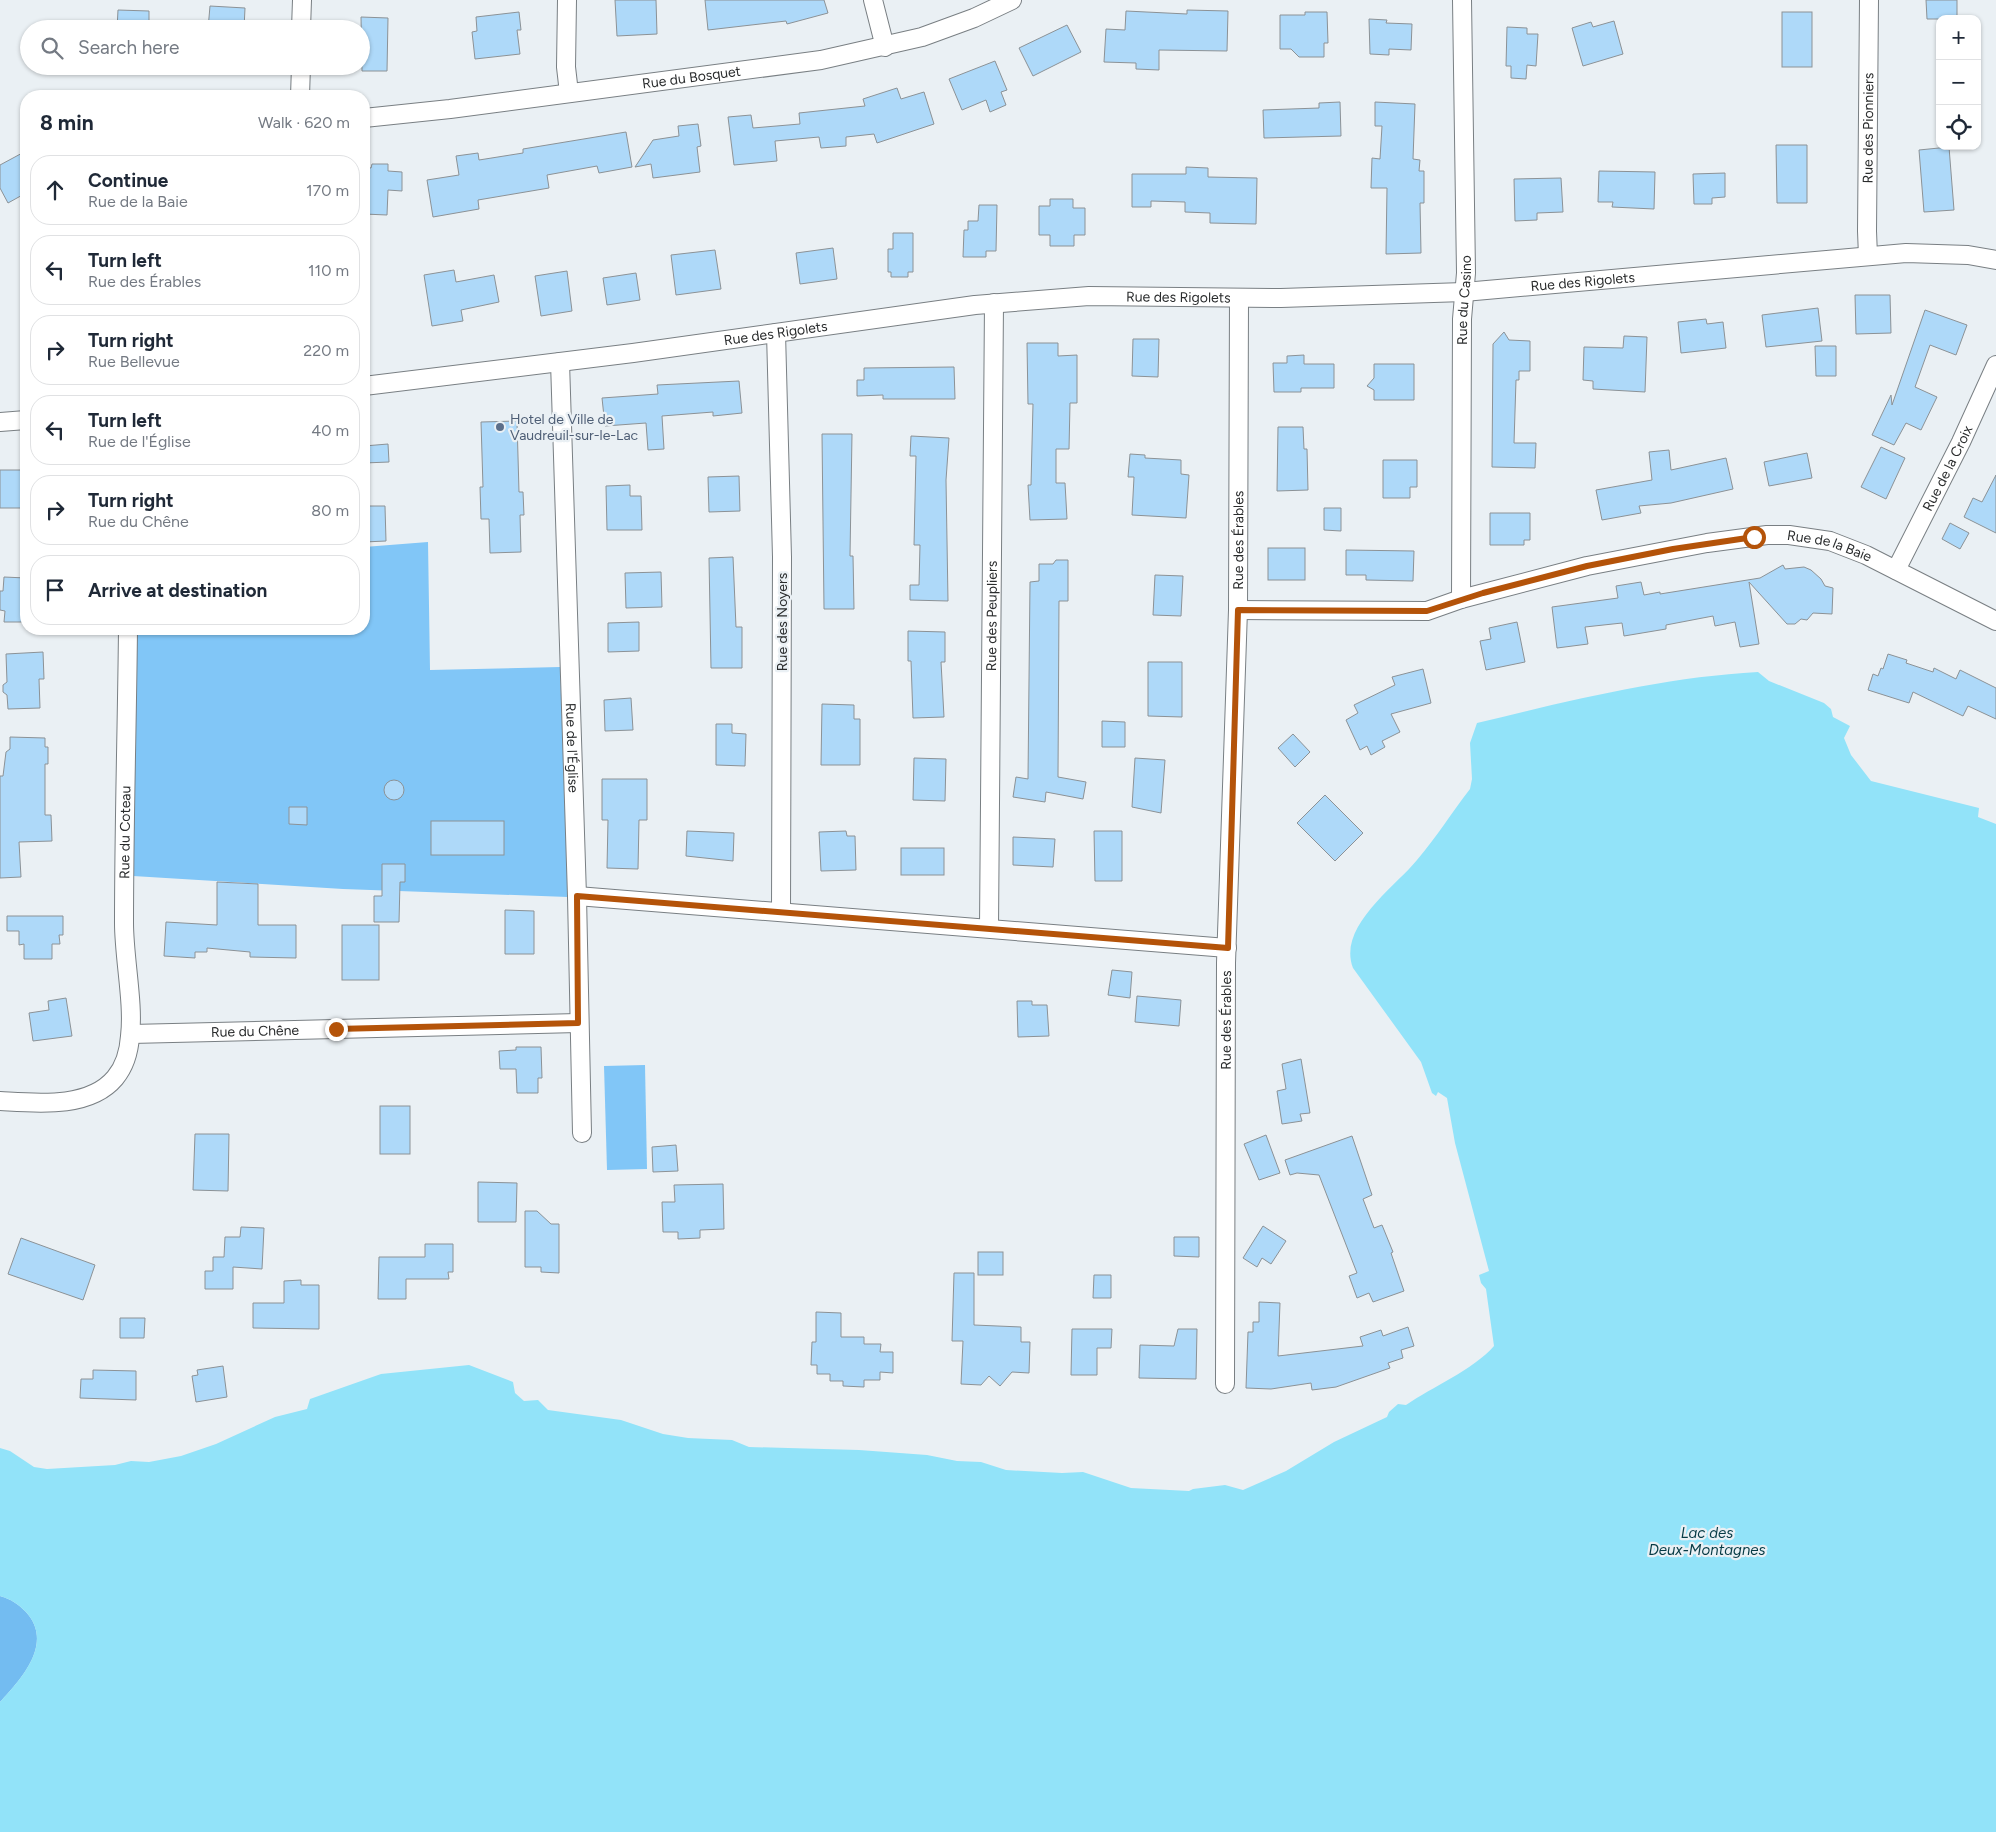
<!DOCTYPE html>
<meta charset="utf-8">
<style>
body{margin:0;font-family:Figtree,sans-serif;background:#f2f2f3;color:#1f2937}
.controls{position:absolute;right:15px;top:15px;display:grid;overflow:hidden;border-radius:10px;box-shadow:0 1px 4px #0004}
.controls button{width:45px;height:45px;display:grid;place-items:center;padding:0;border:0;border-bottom:1px solid #e0e1e3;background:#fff;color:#1f2937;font:25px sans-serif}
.stop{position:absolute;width:15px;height:15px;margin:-11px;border:4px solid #b45309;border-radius:50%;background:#fff}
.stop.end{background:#b45309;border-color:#fff;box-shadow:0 1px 5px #0008}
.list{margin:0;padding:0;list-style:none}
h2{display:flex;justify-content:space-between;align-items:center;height:65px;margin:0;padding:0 20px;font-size:21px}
h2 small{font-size:16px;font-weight:400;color:#747a83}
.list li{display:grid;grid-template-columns:32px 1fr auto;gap:15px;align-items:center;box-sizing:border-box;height:70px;margin:0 10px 10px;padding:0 10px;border:1px solid #e0e1e3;border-radius:20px}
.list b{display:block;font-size:19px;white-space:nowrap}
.list p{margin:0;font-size:16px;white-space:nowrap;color:#747a83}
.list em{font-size:16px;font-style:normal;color:#747a83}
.icon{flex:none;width:28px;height:28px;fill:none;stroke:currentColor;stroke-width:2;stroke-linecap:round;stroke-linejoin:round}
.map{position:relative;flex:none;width:1996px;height:1832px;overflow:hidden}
.search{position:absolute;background:#fff;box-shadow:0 1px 4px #0004;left:20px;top:20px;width:350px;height:55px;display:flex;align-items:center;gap:12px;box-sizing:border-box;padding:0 18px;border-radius:28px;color:#747a83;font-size:19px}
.panel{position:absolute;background:#fff;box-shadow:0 1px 4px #0004;left:20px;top:90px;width:350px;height:545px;border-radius:20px}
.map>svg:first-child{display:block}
.green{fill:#81c6f7}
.forest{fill:#73bcf1}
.water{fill:#92e3f9}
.building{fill:#aed9f9;stroke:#8c9296}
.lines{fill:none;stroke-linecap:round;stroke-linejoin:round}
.minor-casing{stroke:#797f83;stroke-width:20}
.minor{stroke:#fff;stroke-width:18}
.route{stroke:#b45309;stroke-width:6}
.service-dot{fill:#5c6f8a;stroke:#eaf0f4;stroke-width:2}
.labels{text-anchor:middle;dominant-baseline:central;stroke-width:4.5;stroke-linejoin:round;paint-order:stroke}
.street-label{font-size:14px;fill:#2a2c2d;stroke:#eaf0f4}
.service-label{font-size:14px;fill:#4e5e75;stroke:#eaf0f4;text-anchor:start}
.water-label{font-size:15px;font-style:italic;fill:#063b46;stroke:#eaf0f4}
</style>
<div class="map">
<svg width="1996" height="1832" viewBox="0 0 1996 1832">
<rect width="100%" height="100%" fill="#eaf0f4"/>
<g class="green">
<polygon points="428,542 430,670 560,667 568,897 343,889 133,876 137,629 364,629 364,547"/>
<polygon points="645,1065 647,1169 607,1170 604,1066"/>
</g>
<path class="forest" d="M0,1596C11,1599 18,1604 26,1612C54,1643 22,1678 0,1702Z"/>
<path class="water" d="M1758,672L1769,681L1824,703L1831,709L1833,717L1850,726L1844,738L1851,755L1871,781L1979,808L1978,817L1996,824V1832H0V1702C22,1678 54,1643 26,1612C18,1604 11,1599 0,1596V1448L10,1451L34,1467L47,1469L115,1465L131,1461L149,1462L181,1456L216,1444L275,1417L307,1409L310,1399L381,1374L469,1365L513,1382L515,1393L524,1401L538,1400L548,1410L621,1420L663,1434L688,1438L732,1440L749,1447L859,1450L927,1455L957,1461L981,1462L1006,1470L1062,1473L1083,1472L1131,1488L1189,1491L1193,1489L1225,1485L1243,1490L1286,1471L1334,1442L1387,1417L1389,1412L1398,1404L1406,1405C1432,1387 1473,1370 1494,1346L1486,1289L1481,1283L1479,1275L1489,1271L1455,1143L1447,1098L1438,1092L1436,1096L1432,1093L1421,1062L1353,968C1337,927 1395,887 1417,860C1436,838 1452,812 1470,789L1472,779L1470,743L1477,723C1568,701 1664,677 1758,672Z"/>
<g class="building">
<polygon points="615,0 656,0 657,34 617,36"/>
<polygon points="705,0 824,0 828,13 787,24 786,21 708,30"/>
<polygon points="1926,0 1957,0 1957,19 1927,19"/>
<polygon points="210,6 245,8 244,29 208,29"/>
<polygon points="118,10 149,11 149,29 117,29"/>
<polygon points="1187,10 1228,11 1227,51 1159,50 1159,70 1136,69 1136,63 1104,62 1106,29 1125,30 1126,11 1187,14"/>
<polygon points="519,12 521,30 517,30 520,54 475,59 472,32 477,31 476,17"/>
<polygon points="1305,12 1327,12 1328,43 1324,43 1324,57 1299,57 1291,49 1280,49 1280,15 1305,15"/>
<rect x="1782" y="12" width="30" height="55"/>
<polygon points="361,17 388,18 387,71 362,71"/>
<polygon points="1369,19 1387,20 1386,23 1412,24 1411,50 1389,49 1389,55 1370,54"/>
<polygon points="1614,21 1623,54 1583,66 1572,28 1591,22 1593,27"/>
<polygon points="1067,25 1081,52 1033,76 1019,48"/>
<polygon points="1507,27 1527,28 1527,34 1538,34 1536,66 1527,65 1526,79 1511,78 1511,66 1506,66"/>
<polygon points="995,61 1007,90 1001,92 1006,105 990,112 986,100 962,110 949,79"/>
<polygon points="897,88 901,99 924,92 934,124 877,143 874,134 846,137 846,146 821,148 819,137 775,141 777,161 734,165 728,117 751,115 753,128 800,124 799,113 865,106 863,99"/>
<polygon points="1340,102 1341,136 1264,138 1263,110 1319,108 1319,103"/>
<polygon points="1375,102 1415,104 1413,159 1420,160 1419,171 1424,171 1424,203 1420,203 1421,253 1386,254 1387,188 1371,188 1372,158 1380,159 1382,126 1375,126"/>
<polygon points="698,124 701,146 697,147 700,172 653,178 651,164 635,167 653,140 679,136 678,126"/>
<polygon points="626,132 632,167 599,173 597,166 547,175 549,188 478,200 479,209 433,217 427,180 459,175 456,156 478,153 479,160 523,153 523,149"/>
<polygon points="1776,145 1807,145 1807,203 1777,203"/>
<polygon points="1949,147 1954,210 1924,212 1919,150"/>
<polygon points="26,151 26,193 8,203 0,188 0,165"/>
<polygon points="372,164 388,164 388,171 402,172 402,191 388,190 387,215 364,214 364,167 371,168"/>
<polygon points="1186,167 1208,168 1208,177 1257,178 1256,224 1210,223 1210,213 1185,212 1185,202 1151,201 1151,207 1132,207 1132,174 1186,174"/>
<polygon points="1599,171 1655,172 1654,209 1612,207 1613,202 1598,202"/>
<polygon points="1725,173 1725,197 1712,198 1712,204 1694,204 1693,174"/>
<polygon points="1561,178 1563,212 1537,213 1537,220 1515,221 1514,179"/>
<polygon points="1050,199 1073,199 1073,208 1085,208 1085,235 1074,235 1074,246 1050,246 1050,235 1039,235 1039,206 1050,206"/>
<polygon points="979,205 997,205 996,251 986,251 986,257 963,257 964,230 968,230 968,221 978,221"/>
<polygon points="893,233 913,233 913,272 908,272 908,277 891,277 891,272 888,272 888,249 893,249"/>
<polygon points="833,248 837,279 800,284 796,253"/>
<polygon points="715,250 721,289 676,295 671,255"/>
<polygon points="454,270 456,282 494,275 499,302 461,310 463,321 432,326 424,275"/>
<polygon points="567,271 572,311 541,316 535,276"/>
<polygon points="636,273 640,300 607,305 603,278"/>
<polygon points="1855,295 1890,295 1891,333 1856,334"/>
<polygon points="1818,308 1822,341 1766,347 1762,315"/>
<polygon points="1925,310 1967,325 1956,355 1930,345 1915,387 1937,397 1921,430 1906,423 1894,445 1872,435 1891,395 1892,405"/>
<polygon points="1706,319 1707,324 1723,322 1726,348 1681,353 1678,322"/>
<polygon points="1504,332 1509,340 1530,341 1530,371 1519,371 1519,380 1516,380 1514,443 1536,443 1535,468 1492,467 1493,344"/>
<polygon points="1624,336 1647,337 1645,392 1593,389 1593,381 1583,380 1584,347 1623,348"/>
<polygon points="1133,339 1159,339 1158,377 1132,376"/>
<polygon points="1027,343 1058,343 1058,356 1077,355 1077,403 1070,403 1069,449 1056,449 1056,483 1065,483 1067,519 1030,520 1028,485 1031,485 1033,404 1028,404"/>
<polygon points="1815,346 1836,346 1836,376 1816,376"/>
<polygon points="1304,355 1304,364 1334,364 1334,388 1301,388 1301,392 1274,392 1273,363 1287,363 1287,356"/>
<polygon points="1374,364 1414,364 1414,400 1374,400 1374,390 1367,386 1374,378"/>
<polygon points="954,367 955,399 883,399 883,395 857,396 857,380 864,380 864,368"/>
<polygon points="739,381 742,413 713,416 713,412 662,416 664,449 648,450 646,423 605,426 602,398 658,394 657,385"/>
<polygon points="517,421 519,492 523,492 524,515 520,515 521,552 490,553 489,519 481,519 480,487 483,487 481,422"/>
<polygon points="1278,427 1303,427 1304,449 1307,449 1308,490 1277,491"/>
<polygon points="822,434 852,434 850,556 853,556 854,609 824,609"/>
<polygon points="911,436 949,438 946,480 948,601 910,600 910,585 919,585 920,545 914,545 916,456 910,456"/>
<polygon points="388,444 389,462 364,463 364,446"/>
<polygon points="1881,447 1905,458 1886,499 1861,487"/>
<polygon points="1669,450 1671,470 1726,458 1733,489 1671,503 1639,506 1641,513 1602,520 1596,490 1652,480 1649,452"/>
<polygon points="1807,453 1812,478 1769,486 1764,462"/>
<polygon points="1130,454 1145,455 1145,458 1181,460 1181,474 1189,475 1186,518 1132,515 1134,477 1128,477"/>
<polygon points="1383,460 1417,460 1417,487 1410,487 1410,498 1383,498"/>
<rect x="0" y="470" width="26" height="38"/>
<polygon points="1996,475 1996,533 1964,517 1973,498 1982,502"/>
<polygon points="739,476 740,511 709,512 708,477"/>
<polygon points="630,485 630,496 641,496 642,530 607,530 606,486"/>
<polygon points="364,506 385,506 386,541 364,542"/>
<polygon points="1324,508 1341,508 1341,531 1324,530"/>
<polygon points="1490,513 1530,513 1530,540 1524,540 1524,545 1490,545"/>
<polygon points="1950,523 1969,533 1960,549 1942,539"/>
<rect x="1268" y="548" width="37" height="32"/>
<polygon points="1346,550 1414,551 1413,581 1366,580 1366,575 1346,575"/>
<polygon points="733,557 736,627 742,627 742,668 711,668 709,558"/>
<polygon points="1056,560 1068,560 1068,601 1059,601 1058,777 1086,782 1083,799 1046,792 1045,802 1013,797 1016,777 1028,779 1030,582 1039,581 1039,564 1053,564"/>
<polygon points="1783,565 1785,569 1804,567 1811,570 1821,579 1825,586 1833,588 1832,614 1813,613 1807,620 1801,619 1795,624 1787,624 1749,582 1759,644 1740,647 1735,622 1715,626 1713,616 1666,625 1666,629 1624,636 1622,623 1585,627 1588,644 1557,648 1552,607 1618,598 1616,586 1641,582 1644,595 1660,592 1660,594 1760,578"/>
<polygon points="661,572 662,607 626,608 625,573"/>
<polygon points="1155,575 1183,576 1181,616 1153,615"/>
<polygon points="4,577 26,578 26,622 4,622 5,611 0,610 0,591 3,591"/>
<polygon points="639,622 639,651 608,652 608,623"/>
<polygon points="1517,622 1525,662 1486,670 1480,641 1491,639 1489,628"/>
<polygon points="908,631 945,632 945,662 941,662 944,717 913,718 911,661 908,661"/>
<polygon points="43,652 44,679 39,679 40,708 8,709 7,695 3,692 3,685 7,682 6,654"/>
<polygon points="1888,654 1907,660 1906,663 1933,672 1934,668 1956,679 1960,670 1996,688 1996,719 1968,706 1963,716 1913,692 1909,703 1868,690 1873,674 1878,676 1881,668 1883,669"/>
<polygon points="1148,662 1182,662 1182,717 1148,716"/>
<polygon points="1423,669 1431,703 1391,714 1400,732 1382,741 1385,747 1371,755 1367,746 1360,750 1346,720 1358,713 1354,705 1395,685 1392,677"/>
<polygon points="631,698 633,730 605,731 604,700"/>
<polygon points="822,704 854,705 854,719 860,719 860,765 821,765"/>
<polygon points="1102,721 1125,722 1125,747 1102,747"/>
<polygon points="716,724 732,724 732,733 746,734 745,766 716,765"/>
<polygon points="1293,734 1310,752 1295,767 1278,748"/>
<polygon points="10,737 45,738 45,747 48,747 48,764 45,764 45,815 51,815 52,841 19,842 21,877 0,878 0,776 3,776 6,752 10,749"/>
<polygon points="914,758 946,759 945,801 913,800"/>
<polygon points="1135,758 1165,760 1161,813 1132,807"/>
<polygon points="602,779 647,779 647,820 639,820 638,869 607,868 608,820 602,820"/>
<circle cx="394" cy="790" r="10"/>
<polygon points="1325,795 1363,833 1335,861 1297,823"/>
<polygon points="289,807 307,807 307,825 289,824"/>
<rect x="431" y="821" width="73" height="34"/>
<polygon points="687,831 734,833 733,861 686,856"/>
<polygon points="846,831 847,836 855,836 856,870 821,871 819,832"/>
<polygon points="1094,831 1122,831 1122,881 1095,881"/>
<polygon points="1013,837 1055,839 1053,867 1013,865"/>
<rect x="901" y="848" width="43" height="27"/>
<polygon points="382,864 405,864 405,882 400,882 399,922 374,922 374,896 382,896"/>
<polygon points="217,882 258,884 258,925 296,925 296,958 250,957 250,952 207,948 207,952 195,952 195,958 164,956 166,922 217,925"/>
<polygon points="505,910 534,911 534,954 505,954"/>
<polygon points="7,916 63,916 63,935 59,935 60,944 52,944 52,959 24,959 24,944 19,945 19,931 7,931"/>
<rect x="342" y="925" width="37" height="55"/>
<polygon points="1112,970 1132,972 1130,998 1108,995"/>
<polygon points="1137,996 1181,1000 1179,1026 1135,1022"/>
<polygon points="66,998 72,1036 33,1041 29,1013 49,1010 48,1001"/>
<polygon points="1017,1001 1032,1001 1032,1005 1047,1005 1049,1036 1018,1037"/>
<polygon points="516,1047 541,1047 542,1078 538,1078 538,1093 517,1093 516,1069 500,1069 499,1051 516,1050"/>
<polygon points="1301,1059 1310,1113 1300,1114 1302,1121 1282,1124 1277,1091 1286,1089 1282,1064"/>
<rect x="380" y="1106" width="30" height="48"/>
<polygon points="195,1134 229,1134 228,1191 193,1190"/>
<polygon points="1266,1135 1280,1173 1259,1180 1244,1144"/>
<polygon points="1352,1136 1372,1195 1363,1199 1374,1228 1382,1225 1393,1252 1391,1253 1404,1291 1373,1302 1369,1293 1357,1298 1349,1276 1357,1273 1319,1175 1297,1173 1290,1175 1285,1160"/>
<polygon points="676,1145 678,1171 653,1172 652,1147"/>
<polygon points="478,1182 517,1183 516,1222 478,1222"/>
<polygon points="723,1184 724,1229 700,1230 700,1238 678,1239 678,1232 663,1232 662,1202 675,1202 674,1185"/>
<polygon points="525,1211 537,1211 551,1224 559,1224 559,1273 541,1272 541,1267 525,1267"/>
<polygon points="1263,1226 1286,1241 1271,1264 1262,1258 1257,1267 1243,1258"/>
<polygon points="241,1227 264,1228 262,1269 233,1267 233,1289 205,1289 205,1271 213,1271 213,1257 224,1257 225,1237 240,1237"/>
<polygon points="1174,1237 1199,1237 1199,1257 1174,1256"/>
<polygon points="21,1238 95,1265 83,1300 8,1274"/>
<polygon points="425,1244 453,1244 453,1272 448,1272 449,1279 406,1279 406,1299 378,1299 379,1257 425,1257"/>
<rect x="978" y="1252" width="25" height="23"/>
<polygon points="954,1273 974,1273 974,1325 1021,1327 1021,1342 1030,1342 1029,1373 1012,1372 1000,1386 989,1376 981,1385 961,1384 963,1341 952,1341"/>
<polygon points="1094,1275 1111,1275 1111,1298 1093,1298"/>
<polygon points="301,1280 301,1285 319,1285 319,1329 253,1328 253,1303 284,1303 284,1281"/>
<polygon points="1259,1302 1280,1303 1278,1356 1363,1346 1360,1337 1381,1330 1383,1336 1408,1327 1414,1346 1401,1350 1403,1358 1388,1363 1390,1368 1336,1387 1312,1390 1311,1383 1271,1389 1246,1388 1248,1332 1253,1332 1253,1322 1259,1322"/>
<polygon points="816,1312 841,1313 841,1337 864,1337 864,1344 881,1344 880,1352 893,1352 893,1373 880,1372 880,1380 864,1380 864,1387 843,1386 843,1381 830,1381 830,1374 817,1374 817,1365 811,1365 812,1342 816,1342"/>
<polygon points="120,1318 145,1318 144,1338 120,1338"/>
<polygon points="1072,1329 1112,1329 1111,1348 1097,1348 1097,1375 1071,1375"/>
<polygon points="1178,1329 1197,1329 1196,1379 1139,1378 1140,1345 1174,1346"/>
<polygon points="223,1366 227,1397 196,1402 192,1376 198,1375 197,1370"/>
<polygon points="93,1370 136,1371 136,1400 80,1398 81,1379 93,1379"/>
</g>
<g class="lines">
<g class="minor-casing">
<g id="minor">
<polyline points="567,0 566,67 569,93"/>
<polyline points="873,0 885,47"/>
<polyline points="301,29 302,0"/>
<polyline points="300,96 301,66"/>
<path id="s1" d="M364,118L450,109L821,60L922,37L974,18L1012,0"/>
<path id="s2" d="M1868,256L1867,231L1869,0"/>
<polyline points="776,333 782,557 781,911"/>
<path id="s3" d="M560,362L577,896L582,1133"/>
<path id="s4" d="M364,386L633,353L975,305L1089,296L1281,298L1464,292L1906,253L1968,255L1996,260"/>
<polyline points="0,422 26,420"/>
<path id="s5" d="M1896,570L1961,442L1996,365"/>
<path id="s6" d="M1461,599L1462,319L1466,273L1462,0"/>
<path id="s7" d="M1238,610L1427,611L1461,599L1587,566L1707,543L1767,535H1789L1830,541L1866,555L1996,621"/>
<polyline points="577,896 1227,948"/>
<path id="s8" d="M989,928L994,303"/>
<path id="s9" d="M131,1034L578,1023"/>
<path id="s10" d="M0,1101C36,1103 89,1109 115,1078C125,1066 129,1052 130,1036C134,1004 124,958 124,923C124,825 127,727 128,629"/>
<path id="s11" d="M1225,1384L1226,963L1238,610L1239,298"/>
</g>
</g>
<use href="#minor" class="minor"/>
</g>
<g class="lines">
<polyline class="route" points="336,1029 578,1023 577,896 1228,948 1238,610 1427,611 1483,593 1587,566 1673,549 1754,537"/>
</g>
<circle class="service-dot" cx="500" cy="427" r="5"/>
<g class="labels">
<g class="street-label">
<text stroke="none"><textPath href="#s1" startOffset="330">Rue du Bosquet</textPath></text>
<text stroke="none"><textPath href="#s2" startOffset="128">Rue des Pionniers</textPath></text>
<text stroke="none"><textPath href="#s4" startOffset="1225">Rue des Rigolets</textPath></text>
<text stroke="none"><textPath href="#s4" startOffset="820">Rue des Rigolets</textPath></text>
<text stroke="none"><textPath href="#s6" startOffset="299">Rue du Casino</textPath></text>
<text stroke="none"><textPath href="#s4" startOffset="415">Rue des Rigolets</textPath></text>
<text stroke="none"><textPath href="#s5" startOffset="114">Rue de la Croix</textPath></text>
<text stroke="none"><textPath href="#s11" startOffset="844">Rue des Érables</textPath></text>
<text stroke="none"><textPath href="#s7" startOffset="602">Rue de la Baie</textPath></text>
<text stroke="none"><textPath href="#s8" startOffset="312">Rue des Peupliers</textPath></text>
<text transform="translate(782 622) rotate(-90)">Rue des Noyers</text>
<text stroke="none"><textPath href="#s3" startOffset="386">Rue de l'Église</textPath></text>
<text stroke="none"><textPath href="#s10" startOffset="371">Rue du Coteau</textPath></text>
<text stroke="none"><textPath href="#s11" startOffset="364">Rue des Érables</textPath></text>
<text stroke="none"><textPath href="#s9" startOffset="124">Rue du Chêne</textPath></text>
</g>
<g class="service-label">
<text x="510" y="419">Hotel de Ville de<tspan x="510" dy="16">Vaudreuil-sur-le-Lac</tspan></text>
</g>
<g class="water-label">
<text x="1707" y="1533">Lac des<tspan x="1707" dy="17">Deux-Montagnes</tspan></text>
</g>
</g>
</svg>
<div class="controls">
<button>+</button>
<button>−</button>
<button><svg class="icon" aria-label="locate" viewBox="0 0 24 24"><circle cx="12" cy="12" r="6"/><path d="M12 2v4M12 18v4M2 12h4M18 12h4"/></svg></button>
</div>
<div class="stop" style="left:1754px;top:537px"></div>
<div class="stop end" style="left:336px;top:1029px"></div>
<div class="search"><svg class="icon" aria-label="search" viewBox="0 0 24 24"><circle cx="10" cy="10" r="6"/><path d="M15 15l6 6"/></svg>Search here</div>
<section class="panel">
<h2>8 min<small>Walk · 620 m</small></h2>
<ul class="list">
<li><svg class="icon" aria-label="ahead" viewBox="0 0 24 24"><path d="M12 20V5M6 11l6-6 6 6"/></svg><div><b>Continue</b><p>Rue de la Baie</p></div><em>170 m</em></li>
<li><svg class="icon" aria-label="left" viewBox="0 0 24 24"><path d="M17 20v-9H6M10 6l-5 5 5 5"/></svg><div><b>Turn left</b><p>Rue des Érables</p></div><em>110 m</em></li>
<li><svg class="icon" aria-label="right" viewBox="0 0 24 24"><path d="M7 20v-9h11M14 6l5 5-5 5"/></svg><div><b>Turn right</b><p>Rue Bellevue</p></div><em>220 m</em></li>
<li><svg class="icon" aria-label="left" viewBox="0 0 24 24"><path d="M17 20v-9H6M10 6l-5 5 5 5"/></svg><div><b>Turn left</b><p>Rue de l'Église</p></div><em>40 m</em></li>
<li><svg class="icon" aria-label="right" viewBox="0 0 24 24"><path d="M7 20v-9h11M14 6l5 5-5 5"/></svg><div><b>Turn right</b><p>Rue du Chêne</p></div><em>80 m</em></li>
<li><svg class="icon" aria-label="arrive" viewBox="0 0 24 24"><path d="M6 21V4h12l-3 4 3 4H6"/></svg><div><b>Arrive at destination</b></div></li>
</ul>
</section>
</div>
